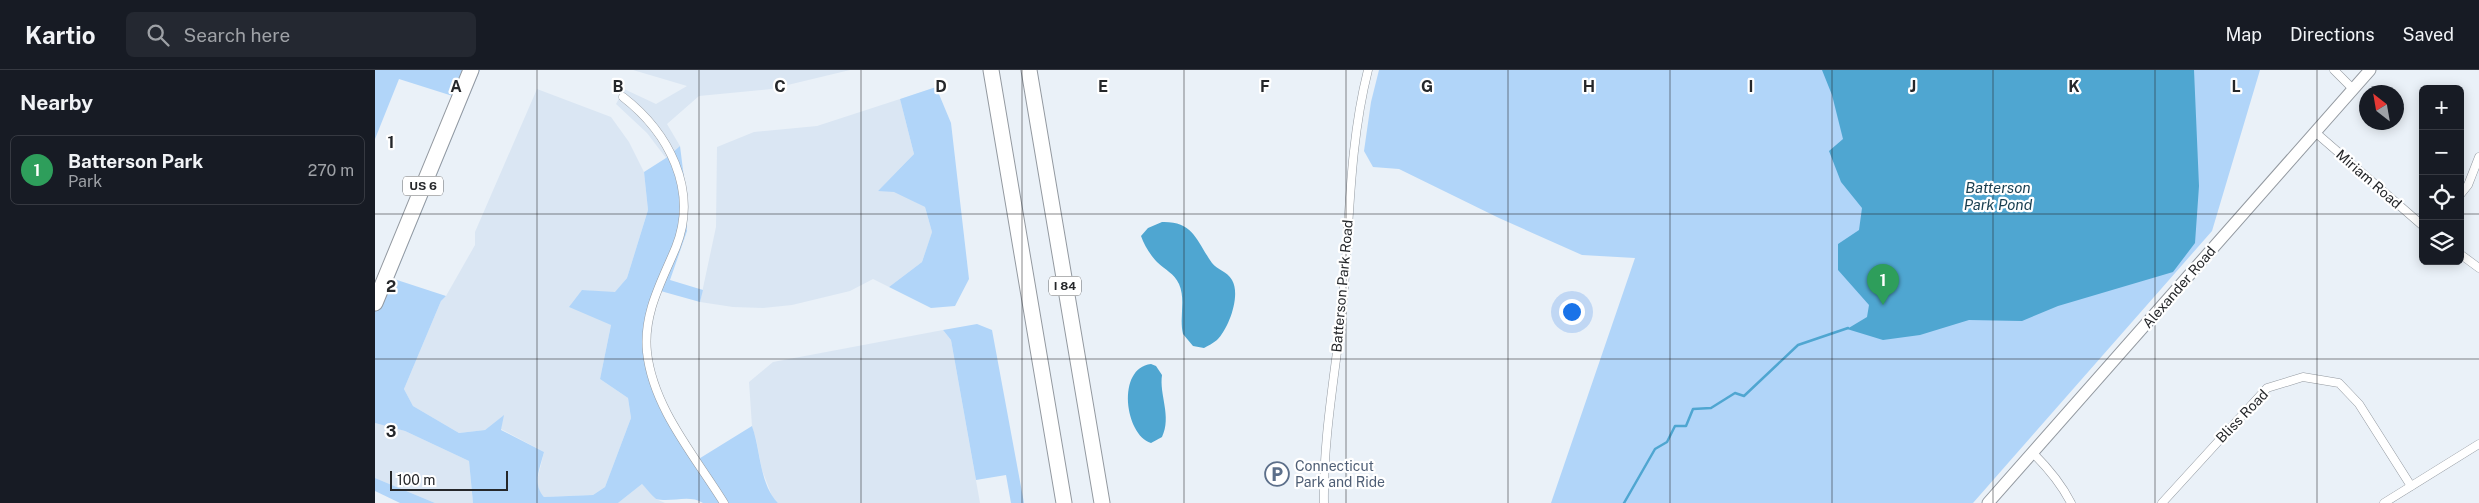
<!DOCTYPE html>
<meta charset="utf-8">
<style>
body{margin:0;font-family:"Public Sans",sans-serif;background:#242831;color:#f1f3f6}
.controls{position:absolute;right:15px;top:15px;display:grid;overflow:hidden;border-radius:8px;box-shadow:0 2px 12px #0003}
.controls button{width:45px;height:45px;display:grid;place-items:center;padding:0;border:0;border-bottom:1px solid #363941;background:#171b24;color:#f1f3f6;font:25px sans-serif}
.compass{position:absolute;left:1984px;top:15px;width:45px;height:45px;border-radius:50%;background:#171b24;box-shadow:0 2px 12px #0003;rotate:329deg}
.scale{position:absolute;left:15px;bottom:12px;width:118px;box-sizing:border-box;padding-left:5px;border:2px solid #25272a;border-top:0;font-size:14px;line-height:18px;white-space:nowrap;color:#25272a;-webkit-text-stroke:4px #fff;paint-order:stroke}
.you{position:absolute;left:1196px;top:241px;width:18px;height:18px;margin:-12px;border:4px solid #fff;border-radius:50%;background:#1a73e8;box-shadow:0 0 0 8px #1a73e833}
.badge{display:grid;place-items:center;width:32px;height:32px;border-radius:50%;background:#aab38e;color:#fff;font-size:16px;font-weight:700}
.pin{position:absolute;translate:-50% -41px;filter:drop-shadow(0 1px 2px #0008)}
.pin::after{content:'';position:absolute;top:26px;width:18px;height:15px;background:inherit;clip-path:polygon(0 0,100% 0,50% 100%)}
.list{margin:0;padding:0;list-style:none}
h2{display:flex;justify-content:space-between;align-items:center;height:65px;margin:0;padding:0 20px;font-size:21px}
h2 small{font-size:16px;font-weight:400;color:#9ea1a6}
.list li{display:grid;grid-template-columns:32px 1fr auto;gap:15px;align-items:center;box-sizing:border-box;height:70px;margin:0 10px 10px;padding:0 10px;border:1px solid #363941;border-radius:8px}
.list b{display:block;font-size:19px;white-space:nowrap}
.list p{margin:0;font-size:16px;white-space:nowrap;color:#9ea1a6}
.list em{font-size:16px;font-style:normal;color:#9ea1a6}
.icon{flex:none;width:28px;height:28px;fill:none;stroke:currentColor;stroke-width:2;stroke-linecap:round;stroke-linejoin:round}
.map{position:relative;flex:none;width:2104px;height:433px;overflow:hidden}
header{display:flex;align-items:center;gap:30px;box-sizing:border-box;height:70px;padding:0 25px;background:#171b24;border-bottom:1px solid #363941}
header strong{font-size:24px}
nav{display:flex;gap:28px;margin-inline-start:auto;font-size:18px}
.search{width:350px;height:45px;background:#242831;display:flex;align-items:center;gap:12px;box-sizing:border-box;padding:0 18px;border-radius:8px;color:#9ea1a6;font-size:19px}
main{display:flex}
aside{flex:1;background:#171b24}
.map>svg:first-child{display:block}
.built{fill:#dae6f3}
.green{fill:#b1d5f9}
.water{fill:#4fa6d1}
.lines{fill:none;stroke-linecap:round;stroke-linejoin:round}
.stream{stroke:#4fa6d1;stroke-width:2.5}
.street-casing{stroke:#9399a0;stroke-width:9}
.secondary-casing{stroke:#9399a0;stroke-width:13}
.highway-casing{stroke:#9399a0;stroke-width:17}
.street{stroke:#fff;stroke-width:8}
.secondary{stroke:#fff;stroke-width:11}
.highway{stroke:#fff;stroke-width:15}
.grid{fill:none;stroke:#25272a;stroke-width:1;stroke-opacity:0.55}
.labels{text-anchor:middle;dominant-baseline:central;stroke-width:4.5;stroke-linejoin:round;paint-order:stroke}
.shield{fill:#fff;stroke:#66686a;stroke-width:1}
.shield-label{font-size:12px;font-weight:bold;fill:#25272a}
.street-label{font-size:14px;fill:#25272a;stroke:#fff}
.service-label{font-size:14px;fill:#4e5e75;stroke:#fff;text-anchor:start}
.water-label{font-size:15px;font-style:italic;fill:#193f51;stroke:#fff}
.grid-label{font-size:16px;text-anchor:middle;font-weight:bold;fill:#25272a;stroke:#fff;stroke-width:4.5;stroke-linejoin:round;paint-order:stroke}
</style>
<header>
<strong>Kartio</strong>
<div class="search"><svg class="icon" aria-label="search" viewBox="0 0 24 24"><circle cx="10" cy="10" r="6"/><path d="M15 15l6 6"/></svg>Search here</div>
<nav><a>Map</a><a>Directions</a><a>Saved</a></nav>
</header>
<main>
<aside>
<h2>Nearby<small></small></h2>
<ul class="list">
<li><span class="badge" style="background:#2e9e5b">1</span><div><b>Batterson Park</b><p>Park</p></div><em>270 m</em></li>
</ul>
</aside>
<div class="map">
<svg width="2104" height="433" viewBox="0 0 2104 433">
<rect width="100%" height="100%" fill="#eaf1f8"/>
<g class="built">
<polygon points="258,0 475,0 396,19 324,26 292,54 305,76 291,88 272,63 241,34 249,19 281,34 312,16"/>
<polygon points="162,19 236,47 254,72 269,102 273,140 252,208 240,223 207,220 236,255 225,309 253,328 256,348 230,417 218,425 169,427 164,421 162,411 169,382 126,359 128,346 110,360 84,363 38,336 29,319 66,231 71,226 100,175 100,162"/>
<polygon points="525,29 539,84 503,121 519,121 550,137 557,162 547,192 514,217 498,209 475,221 417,235 388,238 358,237 325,232 341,157 342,77 379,62 442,56"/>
<polygon points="568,260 576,270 605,433 403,433 397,426 387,400 381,369 377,356 374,312 398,292"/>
<polygon points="0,353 30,361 94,391 98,433 60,433 0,408"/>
<polygon points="267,414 281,429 290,433 243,433"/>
</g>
<g class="green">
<path d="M0,0H105L19,209L71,226L66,231L29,319L38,336L84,363L110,360L129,345L126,360L169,382C165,398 157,414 169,427L218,425L230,417L256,348L253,328L225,309L236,255L194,237L207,220L240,222L252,208L273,140L269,102L291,88L305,76L310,116L312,161L295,210L328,220L325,232L282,220L272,256L281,319L322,390L377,356C386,381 384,413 403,433H328C314,424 296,433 281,429C276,425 271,418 267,414L243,433H98L94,391L30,361L0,353V233L84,28L24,9L0,69Z"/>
<polygon points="1004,0 1885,0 1837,161 1598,433 1176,433 1260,188 1207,185 1124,148 1024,99 998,97 989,81 996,32"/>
<polygon points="561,17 576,53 594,209 580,236 556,238 514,217 547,192 557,162 550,137 519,122 503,121 539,84 525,29"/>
<polygon points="602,254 617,260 649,433 636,433 631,405 601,410 576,270 568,260"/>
<polygon points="0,408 60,433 25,433 0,421"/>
</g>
<g class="water">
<polygon points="1447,0 1819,0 1824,116 1820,173 1798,202 1683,236 1647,251 1594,250 1545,265 1508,270 1472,259 1492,247 1494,235 1463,200 1463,174 1484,160 1487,138 1466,112 1454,81 1468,69 1457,25"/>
<path d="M787,152C819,151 822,172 837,193C842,200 852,201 857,210C866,225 854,258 842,270C838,273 833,276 829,278L818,276L808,264C804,247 811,230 804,214C799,203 790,200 782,192C776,186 769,175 766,166L773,158Z"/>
<path d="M776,294L781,296L787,305C784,325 797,346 787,367L776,373C750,365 741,298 776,294Z"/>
</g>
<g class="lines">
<polyline class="stream" points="1249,433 1280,379 1292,372 1300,356 1311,356 1318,339 1336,338 1360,323 1369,326 1423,275 1473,258"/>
<g class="street-casing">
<g id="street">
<polyline points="1959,0 1978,19"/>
<path d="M248,27C293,62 324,119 301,177C287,211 268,243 272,282C278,338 320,386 349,433"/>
<polyline points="1940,62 2048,156"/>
<polyline points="2085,125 2093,115 2104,87"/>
<polyline points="2085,184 2104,198"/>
<path d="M1658,383C1673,398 1686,413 1696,433"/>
<path d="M949,433C948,368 960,305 967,241C975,160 973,79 993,0"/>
<polyline points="1787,433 1892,318 1928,307 1964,313 1984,334 2036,416"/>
<polyline points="2009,433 2104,374"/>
</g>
</g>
<g class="secondary-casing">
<polyline id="secondary" points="1613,433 1995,0"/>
</g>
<g class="highway-casing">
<g id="highway">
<polyline points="616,0 689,433"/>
<polyline points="654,0 727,433"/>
<polyline points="0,233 96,0"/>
</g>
</g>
<use href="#street" class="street"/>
<use href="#secondary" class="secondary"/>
<use href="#highway" class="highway"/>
</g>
<path class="grid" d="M162,0V433M324,0V433M486,0V433M647,0V433M809,0V433M971,0V433M1133,0V433M1295,0V433M1457,0V433M1618,0V433M1780,0V433M1942,0V433M0,144H2048M2085,144H2104M0,289H2104"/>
<defs>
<g id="parking-ring" transform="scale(1.25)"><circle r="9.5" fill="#fff" stroke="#5c6f8a" stroke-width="1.5"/><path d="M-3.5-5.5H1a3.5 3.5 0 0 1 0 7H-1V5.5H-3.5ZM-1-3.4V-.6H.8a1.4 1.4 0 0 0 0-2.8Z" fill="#5c6f8a"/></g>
</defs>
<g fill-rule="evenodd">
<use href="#parking-ring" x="902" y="404"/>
</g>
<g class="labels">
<g class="shield">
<rect x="28" y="106.5" width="40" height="19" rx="4"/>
<rect x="674" y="206.5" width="32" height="19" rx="4"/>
</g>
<g class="shield-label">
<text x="48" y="116">US 6</text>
<text x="690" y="216">I 84</text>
</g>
<g class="street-label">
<text transform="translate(1994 109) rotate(41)">Miriam Road</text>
<text transform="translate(967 216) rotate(-85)">Batterson Park Road</text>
<text transform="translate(1804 217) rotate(-49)">Alexander Road</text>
<text transform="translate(1867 346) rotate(-46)">Bliss Road</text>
</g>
<g class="service-label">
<text x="920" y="396">Connecticut<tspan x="920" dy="16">Park and Ride</tspan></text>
</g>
<g class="water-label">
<text x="1623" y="117">Batterson<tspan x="1623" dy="17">Park Pond</tspan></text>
</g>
</g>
<g class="grid-label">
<text x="81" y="22">A</text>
<text x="243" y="22">B</text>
<text x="405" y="22">C</text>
<text x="566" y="22">D</text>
<text x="728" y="22">E</text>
<text x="890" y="22">F</text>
<text x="1052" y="22">G</text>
<text x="1214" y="22">H</text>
<text x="1376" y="22">I</text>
<text x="1538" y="22">J</text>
<text x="1699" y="22">K</text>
<text x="1861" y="22">L</text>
<text x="16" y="78">1</text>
<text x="16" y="222">2</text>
<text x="16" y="367">3</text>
</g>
</svg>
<div class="controls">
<button>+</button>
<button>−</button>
<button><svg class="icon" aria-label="locate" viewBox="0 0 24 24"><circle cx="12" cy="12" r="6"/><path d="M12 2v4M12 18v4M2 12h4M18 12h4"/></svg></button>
<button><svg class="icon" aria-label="layers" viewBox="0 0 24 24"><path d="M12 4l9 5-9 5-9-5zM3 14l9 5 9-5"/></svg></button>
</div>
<svg class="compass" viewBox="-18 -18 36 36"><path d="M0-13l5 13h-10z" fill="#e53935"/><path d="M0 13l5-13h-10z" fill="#9ea1a6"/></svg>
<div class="scale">100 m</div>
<div class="you"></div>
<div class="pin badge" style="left:1508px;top:235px;background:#2e9e5b">1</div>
</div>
</main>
